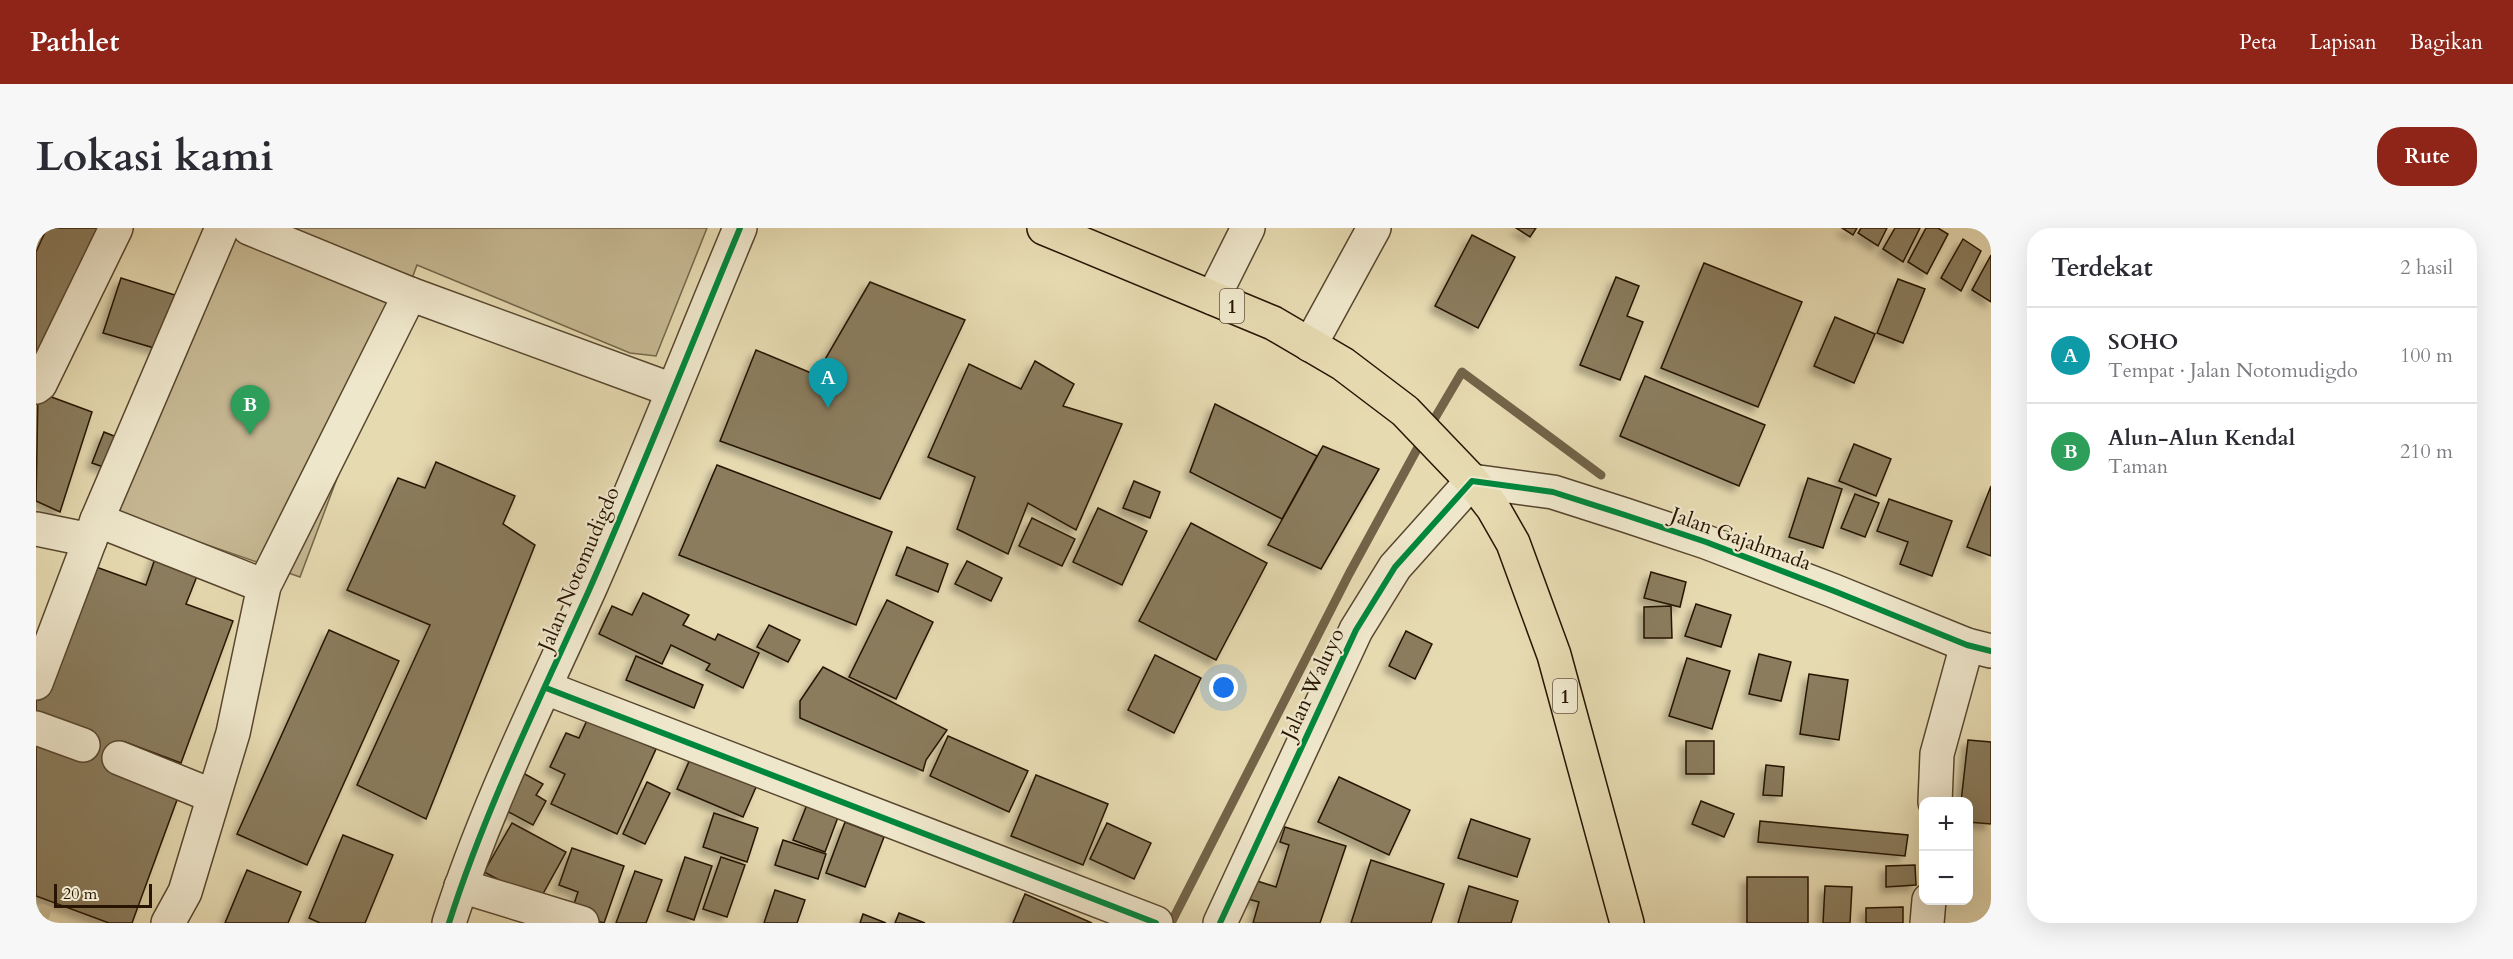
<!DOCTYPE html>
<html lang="id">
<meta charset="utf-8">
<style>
body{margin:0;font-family:Cardo,serif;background:#f7f7f7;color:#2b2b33}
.controls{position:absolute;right:18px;bottom:18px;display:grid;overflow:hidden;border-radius:12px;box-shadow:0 6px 24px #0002}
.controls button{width:54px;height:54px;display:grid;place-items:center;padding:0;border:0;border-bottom:2px solid #e1e1e2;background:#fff;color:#2b2b33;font:30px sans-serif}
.scale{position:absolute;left:18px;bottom:15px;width:98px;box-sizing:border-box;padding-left:6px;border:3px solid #271402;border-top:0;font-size:16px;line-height:21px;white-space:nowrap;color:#271402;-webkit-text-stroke:4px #efe7cc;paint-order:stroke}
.you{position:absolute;left:1188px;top:460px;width:21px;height:21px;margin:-15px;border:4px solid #fff;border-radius:50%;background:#1a73e8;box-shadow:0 0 0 9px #1a73e833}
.badge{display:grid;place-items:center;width:39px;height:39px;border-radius:50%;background:#8f2418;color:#fff;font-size:20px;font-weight:700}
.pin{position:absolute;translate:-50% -50px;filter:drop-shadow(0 2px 3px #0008)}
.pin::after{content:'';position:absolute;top:32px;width:21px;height:18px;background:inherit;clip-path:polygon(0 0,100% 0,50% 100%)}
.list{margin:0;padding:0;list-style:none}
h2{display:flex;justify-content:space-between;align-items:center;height:78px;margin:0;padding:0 24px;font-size:26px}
h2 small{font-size:20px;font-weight:400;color:#7c7c81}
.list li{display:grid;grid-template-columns:39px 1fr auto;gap:18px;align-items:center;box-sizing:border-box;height:96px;padding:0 24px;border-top:2px solid #e1e1e2}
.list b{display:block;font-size:22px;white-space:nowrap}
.list p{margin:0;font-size:20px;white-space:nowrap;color:#7c7c81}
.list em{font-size:20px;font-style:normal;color:#7c7c81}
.map{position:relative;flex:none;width:1955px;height:695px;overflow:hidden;border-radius:24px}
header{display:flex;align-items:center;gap:36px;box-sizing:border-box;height:84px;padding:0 30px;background:#8f2418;color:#fff}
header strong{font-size:28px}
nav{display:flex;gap:33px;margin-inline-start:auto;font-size:21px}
.intro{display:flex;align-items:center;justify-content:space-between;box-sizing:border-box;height:144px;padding:0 36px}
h1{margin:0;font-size:42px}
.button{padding:15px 27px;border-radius:24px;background:#8f2418;color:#fff;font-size:21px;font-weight:700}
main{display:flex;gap:36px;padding:0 36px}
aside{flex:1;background:#fff;border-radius:24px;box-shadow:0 6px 24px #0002}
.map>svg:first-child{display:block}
.green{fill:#c6b893;stroke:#76664a;stroke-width:1.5}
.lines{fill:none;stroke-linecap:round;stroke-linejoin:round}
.stream{stroke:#736348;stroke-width:9}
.building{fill:#8a7b5d;stroke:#271402;stroke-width:1.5;filter:url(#shadow)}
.minor-tunnel{stroke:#c9bc97;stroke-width:33;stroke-dasharray:33 16;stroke-linecap:butt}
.minor-casing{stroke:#57462e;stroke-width:36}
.highway-casing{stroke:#271402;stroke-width:36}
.minor{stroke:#efe7cc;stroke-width:33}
.highway{stroke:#e6dab1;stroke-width:33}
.cycleway-casing{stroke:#efe7cc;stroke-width:10}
.cycleway{stroke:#00873e;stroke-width:6}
.labels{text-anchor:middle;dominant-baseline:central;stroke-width:4.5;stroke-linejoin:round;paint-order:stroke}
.shield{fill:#efe7cc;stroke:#63533f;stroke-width:1.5}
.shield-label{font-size:20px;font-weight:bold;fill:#271402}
.street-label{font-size:21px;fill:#271402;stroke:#efe7cc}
</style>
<header>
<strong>Pathlet</strong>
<nav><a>Peta</a><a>Lapisan</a><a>Bagikan</a></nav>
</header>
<div class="intro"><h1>Lokasi kami</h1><a class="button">Rute</a></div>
<main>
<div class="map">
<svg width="1955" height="695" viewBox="0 0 1955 695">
<defs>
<filter id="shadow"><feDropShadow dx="-5.5" dy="5.5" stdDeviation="3" flood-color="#0004"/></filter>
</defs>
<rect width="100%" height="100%" fill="#e6dab1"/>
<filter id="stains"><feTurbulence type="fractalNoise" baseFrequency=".00333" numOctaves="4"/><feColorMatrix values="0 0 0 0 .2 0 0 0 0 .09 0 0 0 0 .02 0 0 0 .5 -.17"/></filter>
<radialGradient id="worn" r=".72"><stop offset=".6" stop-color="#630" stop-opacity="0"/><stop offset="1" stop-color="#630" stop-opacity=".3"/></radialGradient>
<polygon class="green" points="186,0 671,0 620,128 594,125 381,37 264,349 82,286"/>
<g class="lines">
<g class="stream">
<polyline points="1393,200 1426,144 1565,247"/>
<polyline points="1135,695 1313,346 1386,212"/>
</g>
</g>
<g class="building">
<polygon points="11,0 68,0 0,130 0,24"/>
<polygon points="1480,0 1500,0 1494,9"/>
<polygon points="1806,0 1821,0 1817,7"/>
<polygon points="1825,0 1851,0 1842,18 1822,5"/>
<polygon points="1859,0 1884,0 1867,34 1847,21"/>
<polygon points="1890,0 1902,0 1912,6 1891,46 1872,34"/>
<polygon points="1436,7 1479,29 1442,100 1399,78"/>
<polygon points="1927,11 1945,23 1925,63 1905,50"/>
<polygon points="1955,27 1955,74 1936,62"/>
<polygon points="1668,35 1766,74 1722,179 1625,140"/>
<polygon points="1580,49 1603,58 1591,88 1607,94 1584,152 1544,137"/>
<polygon points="85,50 142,68 125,122 67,105"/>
<polygon points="1862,51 1889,61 1867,115 1841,105"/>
<polygon points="834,54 929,92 844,271 684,213 720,122 780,147"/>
<polygon points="1799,89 1839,106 1818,155 1778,138"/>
<polygon points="999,133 1038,156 1027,178 1086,196 1040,302 992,275 972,326 921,301 939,249 892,229 933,136 985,161"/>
<polygon points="1609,148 1729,197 1703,258 1584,208"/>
<polygon points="2,164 56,184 24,284 0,273"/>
<polygon points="1179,176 1281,228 1246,291 1154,244"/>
<polygon points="68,204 88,212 76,242 56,235"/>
<polygon points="1818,216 1855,231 1840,268 1803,253"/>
<polygon points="1287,218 1343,241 1285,341 1232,317"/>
<polygon points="400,234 479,268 467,296 499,317 390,591 321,557 394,397 311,362 362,250 389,260"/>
<polygon points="681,237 856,304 820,397 643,327"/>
<polygon points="1772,250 1806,261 1787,320 1753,309"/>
<polygon points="1098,253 1124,264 1114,290 1087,280"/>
<polygon points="1955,258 1955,328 1931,319"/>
<polygon points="1819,266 1843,275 1829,309 1805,300"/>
<polygon points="1853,271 1916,293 1896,348 1864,336 1872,314 1841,303"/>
<polygon points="1062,280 1111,303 1086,357 1037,334"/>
<polygon points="996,290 1039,311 1026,338 983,318"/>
<polygon points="1155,295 1231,335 1180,432 1103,393"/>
<polygon points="871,319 912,336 902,364 860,347"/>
<polygon points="122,322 165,338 150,376 197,393 145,535 89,514 81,538 145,561 96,695 73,695 0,668 0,467 49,335 110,357"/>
<polygon points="931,333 966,350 955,373 919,356"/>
<polygon points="1615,344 1650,354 1644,379 1608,370"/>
<polygon points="607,365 653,387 647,397 679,412 682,406 723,425 707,460 670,442 674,436 635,417 626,436 563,406 576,378 596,387"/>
<polygon points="851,372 897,394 860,471 813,449"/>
<polygon points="1660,376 1695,387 1685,419 1649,408"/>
<polygon points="1635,378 1636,410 1608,410 1608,379"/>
<polygon points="733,397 764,412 752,434 721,419"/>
<polygon points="293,402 363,433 271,637 201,606"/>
<polygon points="1370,403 1396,416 1379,451 1353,438"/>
<polygon points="1723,426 1755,434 1745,473 1713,466"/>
<polygon points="1119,427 1165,450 1138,505 1092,482"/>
<polygon points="600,428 667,457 658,480 590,452"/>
<polygon points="1651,430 1694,443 1676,501 1633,488"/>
<polygon points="787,439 911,502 890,532 887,543 764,490 764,473"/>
<polygon points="1773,446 1812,452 1803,512 1764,506"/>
<polygon points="552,490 620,521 581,606 515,576 529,546 514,539 530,505 543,510"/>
<polygon points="912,508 992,543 973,584 894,548"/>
<polygon points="1932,512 1955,514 1955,596 1932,594 1932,574 1925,574"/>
<rect x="1650" y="513" width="28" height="33"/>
<polygon points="658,522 724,550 707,589 641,561"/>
<polygon points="1730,537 1748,539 1746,568 1727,567"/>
<polygon points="487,545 507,556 500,567 510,573 497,597 467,581"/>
<polygon points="1000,547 1072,576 1047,637 975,608"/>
<polygon points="1303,549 1374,582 1353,627 1282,594"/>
<polygon points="611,554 634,565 609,616 587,606"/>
<polygon points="774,569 805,581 789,624 757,612"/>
<polygon points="1665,573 1698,586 1688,609 1656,596"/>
<polygon points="678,585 722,600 711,634 667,619"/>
<polygon points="1435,591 1494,611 1481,649 1422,630"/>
<polygon points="1724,593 1872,607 1869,628 1722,614"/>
<polygon points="809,594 848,609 829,659 790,645"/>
<polygon points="476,595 530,624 503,673 448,644"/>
<polygon points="1071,595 1115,615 1098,651 1054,631"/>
<polygon points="1249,599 1310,618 1284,695 1217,695 1223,674 1212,671 1218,652 1240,659 1253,617 1244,614"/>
<polygon points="307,607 357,627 329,695 284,695 273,690"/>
<polygon points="747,612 790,626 782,651 739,637"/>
<polygon points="536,620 588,638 568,695 535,685 542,664 523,657"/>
<polygon points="649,629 676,638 658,692 631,683"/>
<polygon points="685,629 709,637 691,689 667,681"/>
<polygon points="1335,632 1408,656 1395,695 1315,695"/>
<polygon points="1879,637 1880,657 1850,659 1850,638"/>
<polygon points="211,642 265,664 252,695 189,695"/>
<polygon points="599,643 626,652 610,695 580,695"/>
<rect x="1711" y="649" width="61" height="46"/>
<polygon points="1433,658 1482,673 1475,695 1422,695"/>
<polygon points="1789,658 1816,659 1814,695 1787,695"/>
<polygon points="739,662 769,672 761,695 728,695"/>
<polygon points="989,666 1056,695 977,695"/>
<polygon points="1867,679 1867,695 1830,695 1830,680"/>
<polygon points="863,685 889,695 859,695"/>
<polygon points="827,686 850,695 824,695"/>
</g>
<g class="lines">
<polyline class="minor-tunnel" points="0,691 11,695"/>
<g class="minor-casing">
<g id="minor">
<polyline points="213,0 374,66 636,162"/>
<polyline points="1177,70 1212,0"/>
<polyline points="1274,117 1338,0"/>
<polyline points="0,159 4,156 80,0"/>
<polyline points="61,292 186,0"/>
<polyline points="0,301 54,312 61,292 228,358"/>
<polyline points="0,455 54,312"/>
<polyline points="510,460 1120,695"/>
<polyline points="0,500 47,517"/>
<polyline points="83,530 177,568"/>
<polyline points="1899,574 1901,526 1931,417"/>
<polyline points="425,658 546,695"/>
<polyline points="132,695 149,664 197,505 228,358 374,66"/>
<path d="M413,695C450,579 504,471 554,360C606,242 654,120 704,0"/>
<polyline points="1184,695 1320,402 1359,339 1436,253 1517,264 1589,287 1670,314 1798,363 1931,417 1955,423"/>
<polyline points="1891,695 1893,672"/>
</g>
</g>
<g class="highway-casing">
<polyline id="highway" points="1008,0 1237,95 1307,136 1369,183 1436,253 1457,280 1477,315 1518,427 1591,695"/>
</g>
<use href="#minor" class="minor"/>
<use href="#highway" class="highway"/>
<g class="cycleway-casing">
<g id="cycleway">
<polyline points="510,460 1120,695"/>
<path d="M413,695C450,579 504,471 554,360C606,242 654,120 704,0"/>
<polyline points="1184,695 1320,402 1359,339 1436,253 1517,264 1589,287 1670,314 1798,363 1931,417 1955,423"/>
</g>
</g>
<use href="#cycleway" class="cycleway"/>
</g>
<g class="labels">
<g class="shield">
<rect x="1184" y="61" width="24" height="34" rx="4.5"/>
<rect x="1517" y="451" width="24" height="34" rx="4.5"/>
</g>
<g class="shield-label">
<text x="1196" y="78">1</text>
<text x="1529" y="468">1</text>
</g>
<g class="street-label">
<text transform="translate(1705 311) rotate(20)">Jalan Gajahmada</text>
<text transform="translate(543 341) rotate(-67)">Jalan Notomudigdo</text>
<text transform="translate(1277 456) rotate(-65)">Jalan Waluyo</text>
</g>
</g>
<rect width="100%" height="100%" filter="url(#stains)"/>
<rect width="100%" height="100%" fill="url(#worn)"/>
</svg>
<div class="controls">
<button>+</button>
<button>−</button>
</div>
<div class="scale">20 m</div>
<div class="you"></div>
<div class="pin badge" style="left:792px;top:180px;background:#0f9aa8">A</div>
<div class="pin badge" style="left:214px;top:207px;background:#2e9e5b">B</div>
</div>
<aside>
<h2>Terdekat<small>2 hasil</small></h2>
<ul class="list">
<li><span class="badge" style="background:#0f9aa8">A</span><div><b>SOHO</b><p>Tempat · Jalan Notomudigdo</p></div><em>100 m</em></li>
<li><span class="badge" style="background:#2e9e5b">B</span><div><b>Alun-Alun Kendal</b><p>Taman</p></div><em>210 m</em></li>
</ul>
</aside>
</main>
